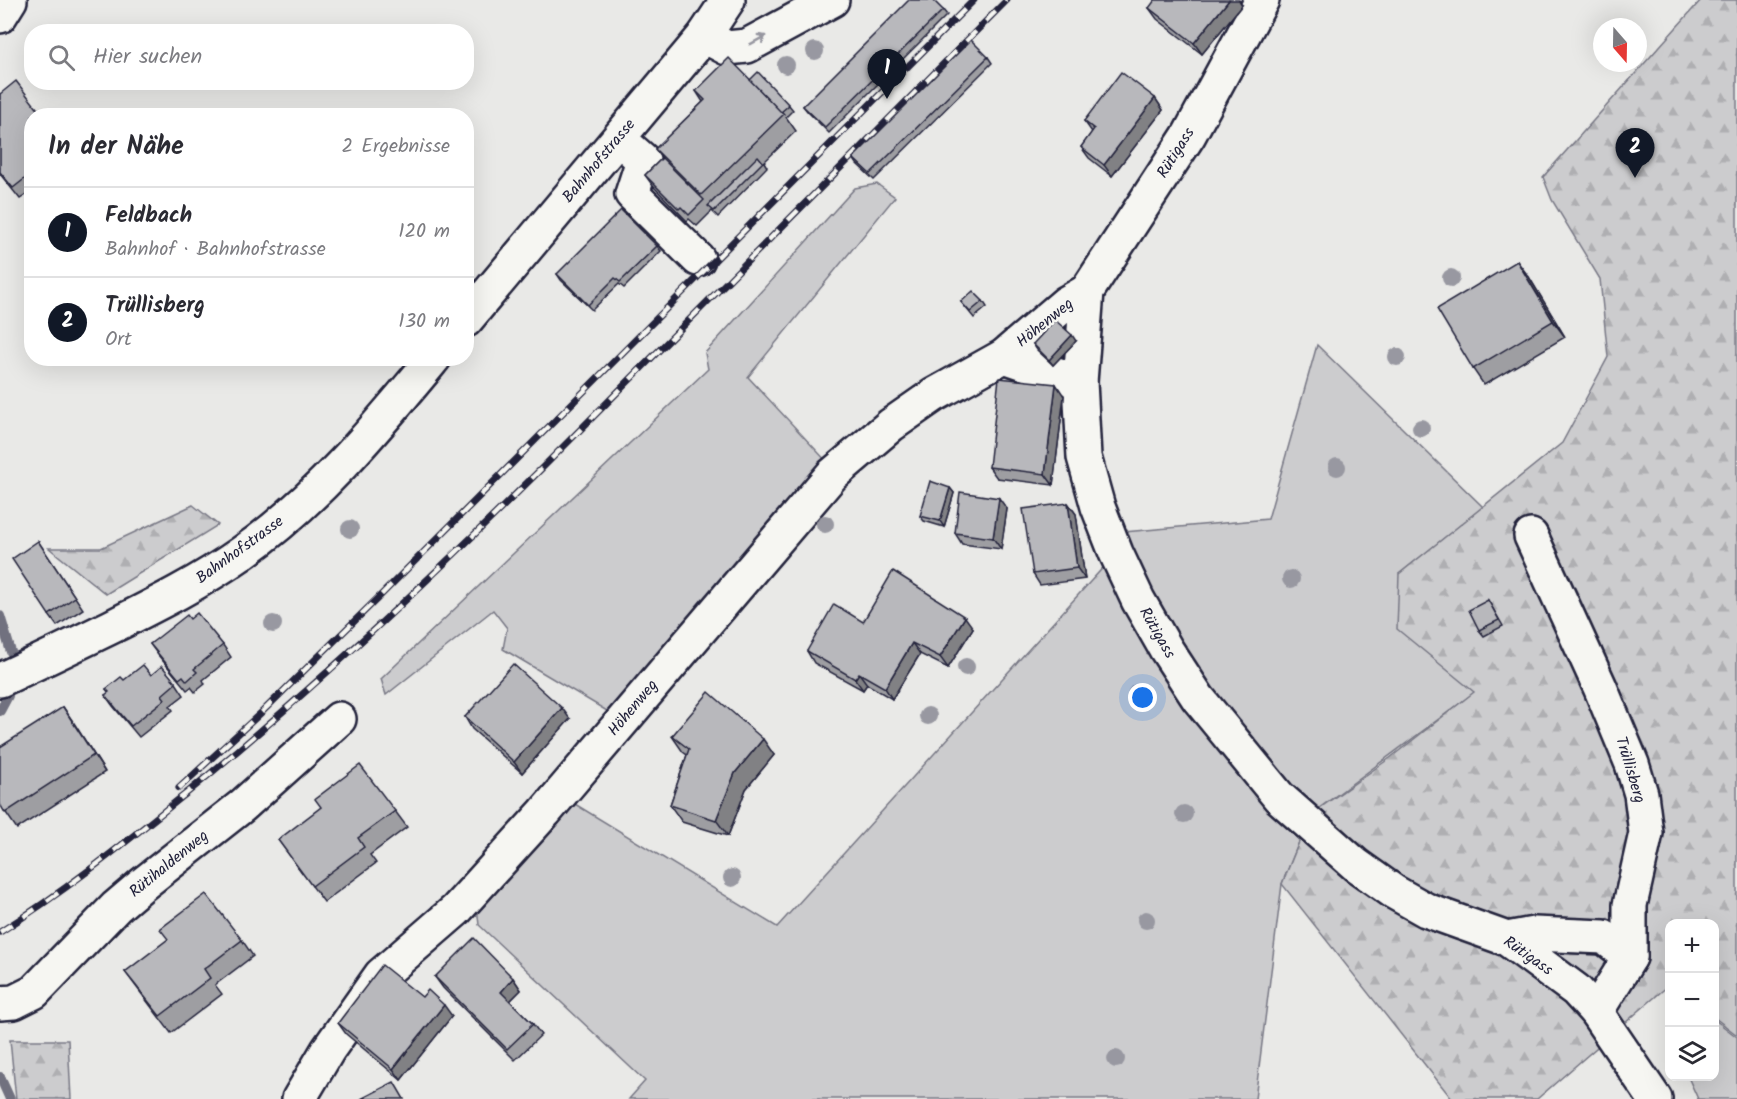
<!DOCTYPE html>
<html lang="de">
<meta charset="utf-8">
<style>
body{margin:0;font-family:Kalam,sans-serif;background:#f7f7f7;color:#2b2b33}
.controls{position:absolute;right:18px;bottom:18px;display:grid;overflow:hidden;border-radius:12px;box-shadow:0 6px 24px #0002}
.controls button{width:54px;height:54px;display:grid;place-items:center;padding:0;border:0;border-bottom:2px solid #e1e1e2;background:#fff;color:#2b2b33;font:30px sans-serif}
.compass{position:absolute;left:1593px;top:18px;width:54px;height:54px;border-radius:50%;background:#fff;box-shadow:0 6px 24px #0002;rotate:160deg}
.you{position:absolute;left:1143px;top:698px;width:21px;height:21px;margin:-15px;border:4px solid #fff;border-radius:50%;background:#1a73e8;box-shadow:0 0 0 9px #1a73e833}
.badge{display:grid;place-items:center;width:39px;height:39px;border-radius:50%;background:#111827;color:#fff;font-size:20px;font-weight:700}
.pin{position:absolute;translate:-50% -50px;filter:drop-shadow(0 2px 3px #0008)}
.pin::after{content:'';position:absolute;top:32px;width:21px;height:18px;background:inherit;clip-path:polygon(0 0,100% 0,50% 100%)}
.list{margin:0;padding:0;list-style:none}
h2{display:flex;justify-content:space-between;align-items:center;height:78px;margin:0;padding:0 24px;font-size:26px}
h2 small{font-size:20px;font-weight:400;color:#7c7c81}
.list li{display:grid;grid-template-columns:39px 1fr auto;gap:18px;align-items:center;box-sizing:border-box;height:90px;padding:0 24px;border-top:2px solid #e1e1e2}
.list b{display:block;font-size:22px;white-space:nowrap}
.list p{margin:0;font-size:20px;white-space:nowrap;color:#7c7c81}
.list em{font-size:20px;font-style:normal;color:#7c7c81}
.icon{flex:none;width:33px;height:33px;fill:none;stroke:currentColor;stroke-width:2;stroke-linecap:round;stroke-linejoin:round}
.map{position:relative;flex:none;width:1737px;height:1099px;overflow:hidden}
.search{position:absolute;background:#fff;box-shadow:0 6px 24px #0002;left:24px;top:24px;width:450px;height:66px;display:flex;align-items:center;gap:15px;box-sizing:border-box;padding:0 21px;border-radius:24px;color:#7c7c81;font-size:22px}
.panel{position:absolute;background:#fff;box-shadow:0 6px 24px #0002;left:24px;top:108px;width:450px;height:258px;border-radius:24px}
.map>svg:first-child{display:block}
.grass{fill:#ccccce;stroke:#777784;stroke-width:1.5}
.forest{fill:url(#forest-firs);stroke:#777784;stroke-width:1.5}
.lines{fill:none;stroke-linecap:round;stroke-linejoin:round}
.stream{stroke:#71717f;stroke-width:10}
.minor-casing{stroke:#22223b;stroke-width:38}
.major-casing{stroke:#22223b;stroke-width:38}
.minor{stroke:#f6f6f2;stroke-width:33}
.major{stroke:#f6f6f2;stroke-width:33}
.rail-casing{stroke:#22223b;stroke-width:7}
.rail{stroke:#f6f6f2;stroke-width:4.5;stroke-dasharray:14;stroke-linecap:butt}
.tree{fill:#9898a1}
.wall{fill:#9e9ea2;stroke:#22223b;stroke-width:1.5}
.shaded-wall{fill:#818184;stroke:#22223b;stroke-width:1.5}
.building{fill:#b8b8bc;stroke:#22223b;stroke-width:1.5}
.oneway{stroke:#9797a0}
.labels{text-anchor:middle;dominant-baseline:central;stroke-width:5;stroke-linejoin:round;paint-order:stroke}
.street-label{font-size:16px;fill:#22223b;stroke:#f6f6f2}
</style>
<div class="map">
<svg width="1737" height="1099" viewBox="0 0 1737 1099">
<defs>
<pattern id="forest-firs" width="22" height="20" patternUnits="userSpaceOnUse" patternTransform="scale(1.5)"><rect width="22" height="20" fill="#ccccce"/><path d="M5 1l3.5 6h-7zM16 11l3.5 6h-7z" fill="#afafb2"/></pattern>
</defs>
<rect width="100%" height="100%" fill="#e9e9e7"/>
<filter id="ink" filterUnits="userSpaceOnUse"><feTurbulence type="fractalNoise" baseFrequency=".0167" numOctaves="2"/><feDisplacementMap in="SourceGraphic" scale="12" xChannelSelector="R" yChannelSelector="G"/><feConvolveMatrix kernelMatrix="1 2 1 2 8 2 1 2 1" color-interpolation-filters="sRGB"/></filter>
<g filter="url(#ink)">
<g class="grass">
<polygon points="877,184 895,197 748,377 830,465 612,714 503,649 507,628 493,610 386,695 381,679 708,369 705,353 855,188"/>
<polygon points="1317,345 1483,507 1399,574 1475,692 1310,815 1282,884 1255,1099 629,1099 645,1081 479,925 477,907 570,801 777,927 1109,561 1124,532 1268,519"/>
<polygon points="1715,1020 1737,1037 1737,1099 1698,1099 1688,1077 1714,1076"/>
</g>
<g class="forest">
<polygon points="1701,0 1737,0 1737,1035 1715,1018 1714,924 1670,924 1669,985 1537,1099 1452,1099 1282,884 1310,815 1390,758 1474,692 1397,629 1399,574 1562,443 1608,357 1600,279 1552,200 1543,177"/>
<polygon points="193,505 218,525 106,594 49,548 101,548"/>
<polygon points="10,1040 68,1040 71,1099 16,1099"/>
</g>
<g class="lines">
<g class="stream">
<polyline points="0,616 11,652"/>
<polyline points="0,711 8,696"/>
<polyline points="0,1077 10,1099"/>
</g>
<g class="minor-casing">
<g id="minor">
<polyline points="1262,0 1189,135 1087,291 1080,382 1084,457 1098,507 1116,553 1138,600 1166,649 1198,698 1279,797 1356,865 1394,892 1426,910 1507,939 1576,990 1596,1012 1655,1099"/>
<polyline points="704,36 727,48 747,46 832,0"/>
<polyline points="619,139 643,160 632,194 698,259"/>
<polyline points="466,320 704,36 728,0"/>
<polyline points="1004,356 1080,382"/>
<polyline points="1531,536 1600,687 1632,764 1641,794 1646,833 1630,905 1630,957 1596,1012"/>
<path d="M0,680C37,663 74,645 111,627C157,604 201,582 242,553C317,500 376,428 434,358"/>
<polyline points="1507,939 1534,934 1604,937 1630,957"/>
<polyline points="0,1003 14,1002 34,992 116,907 143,884 242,806 339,719"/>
<polyline points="299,1099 328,1050 381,975 456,910 545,812 832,475 891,425 934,395 1004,356 1066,303 1087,291"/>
</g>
</g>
<g class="major-casing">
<polyline id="major" points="0,16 10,0"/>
</g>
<use href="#minor" class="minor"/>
<use href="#major" class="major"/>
<g class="rail-casing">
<g id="rail">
<polyline points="179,788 263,711 381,595 974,0"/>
<path d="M0,932C66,891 127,841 188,792C322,682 447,564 569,441C715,294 861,147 1007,0"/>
</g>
</g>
<use href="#rail" class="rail"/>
</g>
<g class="tree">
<circle cx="815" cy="51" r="9"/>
<circle cx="786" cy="65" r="9"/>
<circle cx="1451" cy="278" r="9"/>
<circle cx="1397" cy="357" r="9"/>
<circle cx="1421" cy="428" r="9"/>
<circle cx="1337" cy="467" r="9"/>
<circle cx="825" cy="524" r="9"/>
<circle cx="350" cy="529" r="9"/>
<circle cx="1291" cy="579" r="9"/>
<circle cx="273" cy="624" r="9"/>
<circle cx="966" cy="667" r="9"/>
<circle cx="1137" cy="693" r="9"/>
<circle cx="928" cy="716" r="9"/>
<circle cx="1184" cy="814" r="9"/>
<circle cx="732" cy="878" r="9"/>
<circle cx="1146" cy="920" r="9"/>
<circle cx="1116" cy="1059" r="9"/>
</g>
<g class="wall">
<polygon points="1242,5 1202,54 1157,19 1149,8"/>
<polygon points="943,10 947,15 829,133 807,111 803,106"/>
<polygon points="988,57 992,63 874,180 857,164 853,158"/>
<polygon points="750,80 789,105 793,110 786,117 796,131 764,162 767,167 718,217 712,211 697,226 689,219 687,221 653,186 645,175 662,158 655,149 703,102 696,91"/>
<polygon points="0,94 32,116 32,191 20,199 0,174"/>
<polygon points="1155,98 1163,110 1112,176 1089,158 1081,147 1092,132 1084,121"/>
<polygon points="657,246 661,251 624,288 619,284 592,310 561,280 557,274"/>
<polygon points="1529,277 1565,337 1484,385 1473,369"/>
<polygon points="983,301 987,307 974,318 961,302"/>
<polygon points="1076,341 1053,365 1037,350 1033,344"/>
<polygon points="1064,396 1053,485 997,478 989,467"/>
<polygon points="950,488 954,493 944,527 924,521 920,516"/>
<polygon points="1068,503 1076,514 1085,579 1040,585 1033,574"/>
<polygon points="1007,509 1001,549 962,544 955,533"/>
<polygon points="38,541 83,609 57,626 49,615"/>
<polygon points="1488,600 1503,626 1484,636 1479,630"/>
<polygon points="190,619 223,645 231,657 203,680 205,684 195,692 191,687 187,690 158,655 150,644"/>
<polygon points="863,622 973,628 948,668 920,654 892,699 867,684 863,690 814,663 807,651"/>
<polygon points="151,675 176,683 184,695 170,706 173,710 139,737 113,706 105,695 109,693 106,689 124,680"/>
<polygon points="63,707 105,772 17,829 0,804"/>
<polygon points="465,717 570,719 522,773 472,729"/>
<polygon points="672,736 774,755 746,789 728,836 682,822 670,805 687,755 683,752"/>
<polygon points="395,811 407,827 370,855 376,863 324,902 278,840"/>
<polygon points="242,940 253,956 215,985 222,994 171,1033 125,972"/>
<polygon points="435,977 513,978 521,990 510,1001 533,1024 541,1035 515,1060 443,988"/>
<polygon points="422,997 452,1016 401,1080 346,1034 338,1023"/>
</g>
<g class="shaded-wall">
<polygon points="1229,0 1239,0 1242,5 1202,54 1194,43"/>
<polygon points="1155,98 1163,110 1112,176 1104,165"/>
<polygon points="1517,261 1529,277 1565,337 1553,321"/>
<polygon points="1072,335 1076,341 1053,365 1049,360"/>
<polygon points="1056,384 1064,396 1053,485 1045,474"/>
<polygon points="950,488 954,493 944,527 940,521"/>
<polygon points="999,498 1007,509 1001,549 993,538"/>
<polygon points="1068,503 1076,514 1085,579 1077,568"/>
<polygon points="965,617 973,628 948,668 940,657"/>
<polygon points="912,643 920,654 892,699 885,688"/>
<polygon points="859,673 867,684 863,690 855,679"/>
<polygon points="63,707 74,723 105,772 94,755"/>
<polygon points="562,708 570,719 522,773 514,762"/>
<polygon points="763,739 774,755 746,789 728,836 716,820 735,773"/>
<polygon points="513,978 521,990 508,1003 501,992"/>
<polygon points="444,1005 452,1016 401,1080 393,1069"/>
</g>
<g class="building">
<polygon points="909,0 933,0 943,10 825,127 803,106"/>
<polygon points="1155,0 1229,0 1194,43 1149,8"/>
<polygon points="971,40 988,57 870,174 853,158"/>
<polygon points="729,58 784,114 701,195 655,149 705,100 696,91"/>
<polygon points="758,72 789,105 781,112 750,80"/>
<polygon points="1121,72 1155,98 1104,165 1081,147 1094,129 1084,121"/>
<polygon points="16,81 43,116 32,116 32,173 13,188 0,172 0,94"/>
<polygon points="758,156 763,162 714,211 708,206"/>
<polygon points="662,158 704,200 689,215 681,207 679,209 645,175"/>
<polygon points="621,210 657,246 620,282 615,278 588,305 557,274"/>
<polygon points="1517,261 1553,321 1473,369 1437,309"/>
<polygon points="973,291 983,301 970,312 961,302"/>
<polygon points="1055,320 1072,335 1049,360 1033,344"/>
<polygon points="999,378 1056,384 1045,474 989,467"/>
<polygon points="930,481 950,488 940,521 920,516"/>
<polygon points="960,492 999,498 993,538 955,533"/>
<polygon points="1068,503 1077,568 1033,574 1023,509"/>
<polygon points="38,541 75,597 49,615 12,559"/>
<polygon points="893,571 965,617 940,657 912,643 885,688 859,673 855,679 807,651 834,604 863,622"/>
<polygon points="1488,600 1499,620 1479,630 1469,610"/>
<polygon points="197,613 223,645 194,669 197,672 187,681 183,676 179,679 150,644 187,615 190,619"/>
<polygon points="513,664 562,708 514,762 465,717"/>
<polygon points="143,665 151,675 162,666 176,683 162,695 165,699 131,726 105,695 109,692 106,689 121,677 124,680"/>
<polygon points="709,692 763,739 735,773 716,820 670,805 689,749 672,736"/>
<polygon points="63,707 94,755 5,813 0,804 0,747"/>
<polygon points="360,765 395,811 358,838 364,847 312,886 278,840 321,807 315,799"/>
<polygon points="206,894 242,940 204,969 210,978 160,1016 125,972 168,939 160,929"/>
<polygon points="474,938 513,978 501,992 533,1024 507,1049 435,977"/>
<polygon points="382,965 422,997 428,990 444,1005 393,1069 338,1023"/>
<polygon points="394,1082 404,1099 361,1099"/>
</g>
<defs><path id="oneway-shaft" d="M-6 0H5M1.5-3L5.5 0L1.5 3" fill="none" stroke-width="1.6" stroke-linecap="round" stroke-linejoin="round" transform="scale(1.5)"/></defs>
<use class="oneway" href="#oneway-shaft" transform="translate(758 40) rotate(-29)"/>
</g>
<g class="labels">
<g class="street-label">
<text transform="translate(1176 153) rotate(-58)">Rütigass</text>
<text transform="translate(599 161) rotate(-50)">Bahnhofstrasse</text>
<text transform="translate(1045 323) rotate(-39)">Höhenweg</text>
<text transform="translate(240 550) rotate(-36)">Bahnhofstrasse</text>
<text transform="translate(1157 633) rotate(60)">Rütigass</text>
<text transform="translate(633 708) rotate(-50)">Höhenweg</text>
<text transform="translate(1630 770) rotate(73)">Trüllisberg</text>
<text transform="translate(169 864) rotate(-39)">Rütihaldenweg</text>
<text transform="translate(1528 956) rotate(35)">Rütigass</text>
</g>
</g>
</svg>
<div class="controls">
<button>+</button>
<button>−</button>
<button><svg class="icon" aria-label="layers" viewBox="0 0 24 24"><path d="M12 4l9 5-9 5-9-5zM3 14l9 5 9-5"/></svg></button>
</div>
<svg class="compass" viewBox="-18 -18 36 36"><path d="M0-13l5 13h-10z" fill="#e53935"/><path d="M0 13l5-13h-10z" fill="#7c7c81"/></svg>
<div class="you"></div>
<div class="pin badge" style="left:887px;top:99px">1</div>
<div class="pin badge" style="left:1635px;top:178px">2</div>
<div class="search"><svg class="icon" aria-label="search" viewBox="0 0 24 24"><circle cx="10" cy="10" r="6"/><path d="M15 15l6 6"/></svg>Hier suchen</div>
<section class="panel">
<h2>In der Nähe<small>2 Ergebnisse</small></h2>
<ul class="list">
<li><span class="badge">1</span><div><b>Feldbach</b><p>Bahnhof · Bahnhofstrasse</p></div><em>120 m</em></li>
<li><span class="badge">2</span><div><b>Trüllisberg</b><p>Ort</p></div><em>130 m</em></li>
</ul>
</section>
</div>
